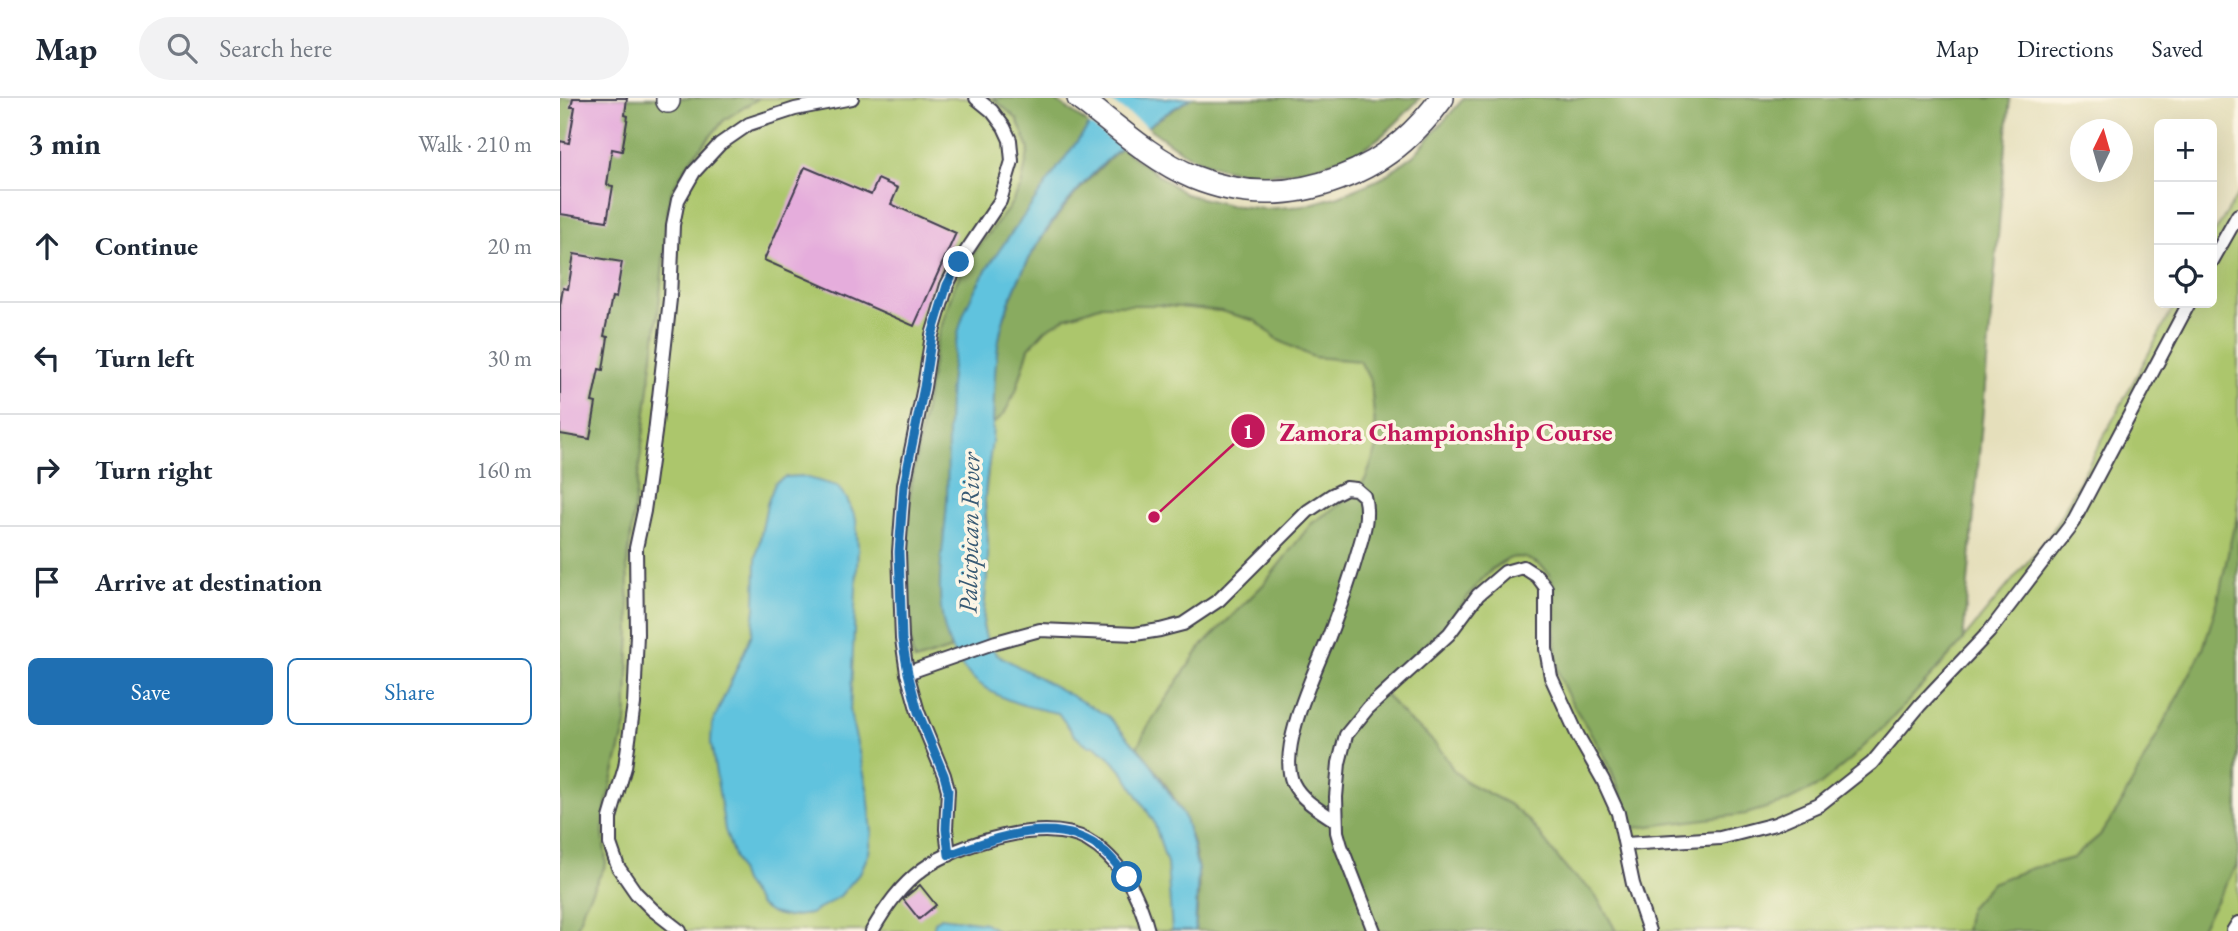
<!DOCTYPE html>
<meta charset="utf-8">
<style>
body{margin:0;font-family:"EB Garamond",serif;background:#f2f2f3;color:#1f2937}
.controls{position:absolute;right:21px;top:21px;display:grid;overflow:hidden;border-radius:10px;box-shadow:0 7px 28px #0002}
.controls button{width:63px;height:63px;display:grid;place-items:center;padding:0;border:0;border-bottom:2px solid #e0e1e3;background:#fff;color:#1f2937;font:35px sans-serif}
.compass{position:absolute;left:1510px;top:21px;width:63px;height:63px;border-radius:50%;background:#fff;box-shadow:0 7px 28px #0002;rotate:5deg}
.stop{position:absolute;width:21px;height:21px;margin:-16px;border:5px solid #1f6fb2;border-radius:50%;background:#fff}
.stop.end{background:#1f6fb2;border-color:#fff;box-shadow:0 2px 7px #0008}
.list{margin:0;padding:0;list-style:none}
h2{display:flex;justify-content:space-between;align-items:center;height:91px;margin:0;padding:0 28px;font-size:30px}
h2 small{font-size:23px;font-weight:400;color:#747a83}
.list li{display:grid;grid-template-columns:46px 1fr auto;gap:21px;align-items:center;box-sizing:border-box;height:112px;padding:0 28px;border-top:2px solid #e0e1e3}
.list b{display:block;font-size:26px;white-space:nowrap}
.list em{font-size:23px;font-style:normal;color:#747a83}
.actions{display:flex;gap:14px;padding:21px 28px}
.actions a{flex:1;padding:16px 0;border:2px solid #1f6fb2;border-radius:10px;text-align:center;font-size:24px;color:#1f6fb2}
.actions .main{background:#1f6fb2;color:#fff}
.icon{flex:none;width:38px;height:38px;fill:none;stroke:currentColor;stroke-width:2;stroke-linecap:round;stroke-linejoin:round}
.map{position:relative;flex:none;width:1678px;height:833px;overflow:hidden}
header{display:flex;align-items:center;gap:42px;box-sizing:border-box;height:98px;padding:0 35px;background:#fff;border-bottom:2px solid #e0e1e3}
header strong{font-size:33px}
nav{display:flex;gap:38px;margin-inline-start:auto;font-size:24px}
.search{width:490px;height:63px;background:#f2f2f3;display:flex;align-items:center;gap:18px;box-sizing:border-box;padding:0 24px;border-radius:38px;color:#747a83;font-size:26px}
main{display:flex}
aside{flex:1;background:#fff}
.map>svg:first-child{display:block}
.green{fill:#acc66c;stroke:#677454;stroke-width:2}
.forest{fill:#89ab60;stroke:#56664e;stroke-width:2}
.water{fill:#60c3de;stroke:#41728c;stroke-width:2}
.pier{fill:#e5dfbb}
.building{fill:#e5addc}
.lines{fill:none;stroke-linecap:round;stroke-linejoin:round}
.service-casing{stroke:#3f3e4e;stroke-width:16}
.minor-casing{stroke:#3f3e4e;stroke-width:26}
.service{stroke:#fff;stroke-width:12}
.minor{stroke:#fff;stroke-width:23}
.route{stroke:#1f6fb2;stroke-width:9}
.labels{text-anchor:middle;dominant-baseline:central;stroke-width:7;stroke-linejoin:round;paint-order:stroke}
.water-label{font-size:26px;font-style:italic;fill:#385a74;stroke:#fcf5e5}
.leader{fill:none;stroke:#c2185b;stroke-width:2.5}
.callout-dot{fill:#c2185b;stroke:#fcf5e5;stroke-width:2.5}
.mark-label{font-size:21px;text-anchor:middle;font-weight:bold;fill:#fff}
.callout-label{font-size:26px;text-anchor:middle;font-weight:bold;fill:#c2185b;stroke:#fcf5e5;stroke-width:7;stroke-linejoin:round;paint-order:stroke}
</style>
<header>
<strong>Map</strong>
<div class="search"><svg class="icon" aria-label="search" viewBox="0 0 24 24"><circle cx="10" cy="10" r="6"/><path d="M15 15l6 6"/></svg>Search here</div>
<nav><a>Map</a><a>Directions</a><a>Saved</a></nav>
</header>
<main>
<aside>
<h2>3 min<small>Walk · 210 m</small></h2>
<ul class="list">
<li><svg class="icon" aria-label="ahead" viewBox="0 0 24 24"><path d="M12 20V5M6 11l6-6 6 6"/></svg><div><b>Continue</b></div><em>20 m</em></li>
<li><svg class="icon" aria-label="left" viewBox="0 0 24 24"><path d="M17 20v-9H6M10 6l-5 5 5 5"/></svg><div><b>Turn left</b></div><em>30 m</em></li>
<li><svg class="icon" aria-label="right" viewBox="0 0 24 24"><path d="M7 20v-9h11M14 6l5 5-5 5"/></svg><div><b>Turn right</b></div><em>160 m</em></li>
<li><svg class="icon" aria-label="arrive" viewBox="0 0 24 24"><path d="M6 21V4h12l-3 4 3 4H6"/></svg><div><b>Arrive at destination</b></div></li>
</ul>
<div class="actions"><a class="main">Save</a><a>Share</a></div>
</aside>
<div class="map">
<svg width="1678" height="833" viewBox="0 0 1678 833">
<rect width="100%" height="100%" fill="#fcf5e5"/>
<filter id="ink" filterUnits="userSpaceOnUse"><feTurbulence type="fractalNoise" baseFrequency=".0143" numOctaves="2"/><feDisplacementMap in="SourceGraphic" scale="14" xChannelSelector="R" yChannelSelector="G"/><feConvolveMatrix kernelMatrix="1 2 1 2 8 2 1 2 1" color-interpolation-filters="sRGB"/></filter>
<filter id="wash" filterUnits="userSpaceOnUse"><feTurbulence type="fractalNoise" baseFrequency=".00686" numOctaves="4" result="noise"/><feDisplacementMap in="SourceGraphic" scale="28" xChannelSelector="R" yChannelSelector="G"/><feGaussianBlur stdDeviation="1.57" result="paint"/><feColorMatrix in="noise" values="0 0 0 0 0 0 0 0 0 0 0 0 0 0 0 0 0 1.4 0 .05"/><feComposite in="paint" operator="in"/></filter>
<g filter="url(#wash)">
<rect width="100%" height="100%" fill="#e5dfbb"/>
<g class="green">
<polygon points="199,0 433,0 457,21 469,51 461,89 448,111 407,164 394,189 377,242 351,388 347,423 349,519 352,554 355,563 426,540 423,528 428,448 425,402 433,326 444,316 456,293 469,250 486,231 507,219 542,207 599,207 661,213 696,223 718,242 753,259 800,262 811,284 817,350 806,380 795,396 751,426 704,486 641,549 588,628 635,833 16,833 24,808 46,766 43,733 46,707 66,626 70,530 67,468 99,208 108,112 112,92 131,61 164,22"/>
<polygon points="1678,96 1678,833 1056,833 1041,806 1030,791 1008,773 970,724 949,706 908,685 894,673 882,655 865,635 849,623 819,592 891,522 913,490 933,471 952,459 966,460 984,469 991,480 994,497 994,539 1029,631 1046,661 1074,730 1291,661 1385,563 1491,436 1616,205 1652,205 1652,139"/>
</g>
<g class="forest">
<polygon points="0,0 199,0 164,22 131,61 112,92 108,112 99,208 67,468 70,530 66,626 46,707 43,733 46,766 24,808 16,833 0,833"/>
<polygon points="433,0 492,0 530,27 447,142 416,190 403,220 393,266 390,297 387,405 380,492 382,516 391,551 355,563 352,554 349,519 347,423 351,388 377,242 394,189 407,164 448,111 461,89 469,51 457,21"/>
<path d="M631,0H860C843,18 826,37 804,50C797,55 787,57 779,61C732,79 690,82 642,64C622,56 605,41 587,29Z"/>
<path d="M904,0H1450L1403,543L1327,626L1291,661L1260,687L1226,704L1186,716L1074,730C1065,707 1057,683 1046,661C1031,631 1007,605 998,573C991,546 1000,497 990,478C985,469 979,466 970,462C936,445 906,506 888,525C866,548 843,570 820,591L849,623L865,635L883,655L894,673L908,685L949,706L970,724L1008,773L1030,791L1041,806L1056,833H635C637,814 640,793 638,774C634,726 608,684 577,649L588,628L641,549L704,486L751,426L795,396L806,380L817,350L811,284L800,263L753,259L718,242L696,223L661,213L599,207H542L507,219L486,231L469,250L456,293L444,316L433,326C434,298 433,268 439,241C455,164 504,102 561,50L625,96L669,107L705,111L743,108L779,98L820,81L854,57Z"/>
<polygon points="1678,418 1678,765 1639,833 1405,833 1409,810 1431,785 1472,770 1513,760 1540,737 1558,711 1643,551 1658,502 1673,432"/>
</g>
<g class="water">
<path d="M551,0H631C551,46 480,119 448,207C432,251 435,297 432,343C430,362 425,381 425,401C424,417 428,433 428,449C429,475 424,501 423,528L426,540L436,556L548,618L589,663L624,718L632,745L638,773L635,833H612L607,766L594,724L565,677L548,657L535,648H529L515,638L498,615C461,608 425,599 401,567C386,548 380,516 380,492C379,462 386,432 387,402C389,344 384,274 403,218C416,182 441,150 463,119C491,79 519,38 551,0Z"/>
<polygon points="241,378 277,388 287,401 296,421 298,450 290,614 308,694 312,735 309,755 300,775 280,798 250,816 228,819 211,815 200,808 183,784 165,732 151,645 152,626 192,536 195,510 196,461 207,406 215,385 225,379"/>
<polygon points="380,819 425,825 437,833 373,833 375,824"/>
</g>
<polygon class="pier" points="546,0 590,31 564,52 527,25"/>
<g id="blocks">
<g class="building">
<polygon points="13,0 67,0 65,17 68,18 62,53 52,51 47,87 53,88 47,123 0,116 0,43 9,45 15,9 11,9"/>
<polygon points="245,69 311,97 318,81 338,90 331,106 396,135 354,228 204,162"/>
<polygon points="14,156 62,164 56,200 52,199 44,238 48,239 43,272 39,271 32,304 36,305 30,341 0,336 0,207 3,190 8,191"/>
<polygon points="360,787 376,807 359,821 343,801"/>
</g>
</g>
</g>
<g filter="url(#ink)">
<use href="#blocks" fill-opacity="0" stroke="#3f3e4e" stroke-width="2"/>
<g class="lines">
<g class="service-casing">
<g id="service">
<polyline points="1652,163 1678,117"/>
<path d="M347,575L436,544L480,532L575,536L600,532L623,526L659,502L748,413L772,397L786,390L796,391L804,398C810,420 802,439 796,460C788,488 778,515 768,541C755,574 717,651 733,685C741,702 761,713 776,723"/>
<polyline points="1066,746 1160,740 1215,726 1259,707 1312,665 1360,607 1429,534 1513,424 1629,205"/>
<polyline points="389,757 386,731 388,692 384,677 358,614 347,575 342,541 339,454 344,387 364,289 372,237 387,187 399,164 440,103 452,63 450,42 444,29 432,13 416,0"/>
<polyline points="120,833 93,812 76,795 58,769 50,746 50,720 65,669 74,606 77,536 76,450 84,413 95,335 110,201 113,127 118,102 134,74 160,46 189,26 235,11 292,0"/>
<path d="M312,833C326,809 340,788 363,771C399,745 486,719 527,742C560,761 579,796 588,833"/>
<polyline points="814,833 781,748 777,734 776,699 779,665 786,637 808,610 889,536 918,497 945,474 963,469 977,478 986,490 986,551 991,579 1018,638 1043,682 1058,715 1073,786 1089,833"/>
<polyline points="1673,833 1678,825"/>
</g>
</g>
<g class="minor-casing">
<g id="minor">
<path d="M519,0C555,27 591,61 633,79C655,88 682,94 706,94C752,95 808,74 843,43C857,31 871,15 882,0"/>
<polyline points="108,3 108,0"/>
</g>
</g>
<use href="#service" class="service"/>
<use href="#minor" class="minor"/>
</g>
</g>
<g class="lines" filter="url(#ink)">
<path class="route" d="M399,164L387,187L372,237L364,289L344,387L339,454L342,541L348,575L358,614L384,677L388,692L386,731L389,757C437,739 500,715 545,754C553,761 560,771 567,779"/>
</g>
<g class="labels">
<g class="water-label">
<text transform="translate(409 435) rotate(-89)">Palicpican River</text>
</g>
</g>
<path class="leader" d="M594 419L688 333"/>
<g class="callout-dot">
<circle cx="594" cy="419" r="7"/>
<circle cx="688" cy="333" r="18"/>
</g>
<g class="mark-label">
<text x="688" y="341">1</text>
</g>
<g class="callout-label">
<text x="886" y="343">Zamora Championship Course</text>
</g>
</svg>
<div class="controls">
<button>+</button>
<button>−</button>
<button><svg class="icon" aria-label="locate" viewBox="0 0 24 24"><circle cx="12" cy="12" r="6"/><path d="M12 2v4M12 18v4M2 12h4M18 12h4"/></svg></button>
</div>
<svg class="compass" viewBox="-18 -18 36 36"><path d="M0-13l5 13h-10z" fill="#e53935"/><path d="M0 13l5-13h-10z" fill="#747a83"/></svg>
<div class="stop" style="left:567px;top:779px"></div>
<div class="stop end" style="left:399px;top:164px"></div>
</div>
</main>
